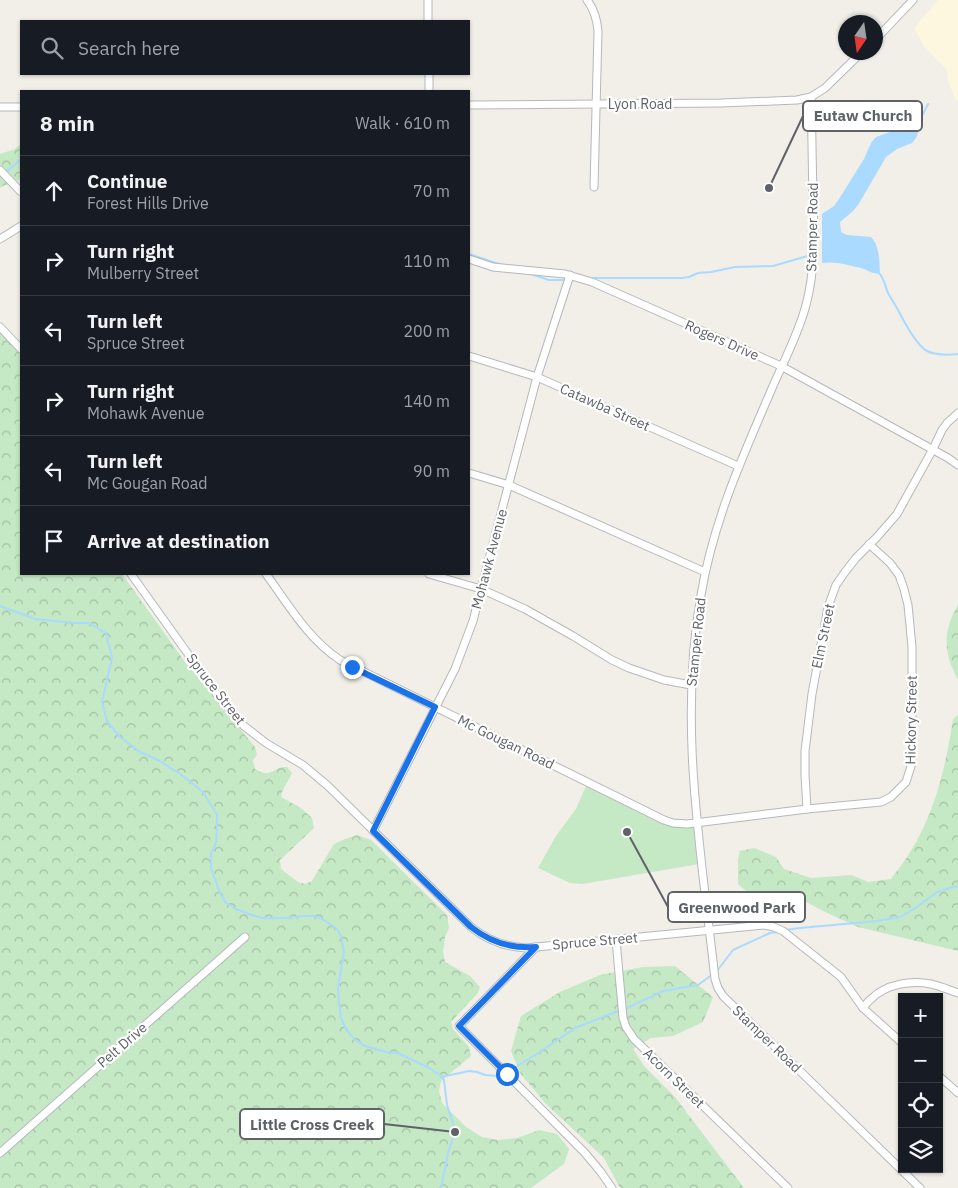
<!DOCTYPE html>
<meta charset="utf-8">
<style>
body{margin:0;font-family:"IBM Plex Sans",sans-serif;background:#242831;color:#f1f3f6}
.controls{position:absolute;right:15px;bottom:15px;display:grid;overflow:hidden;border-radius:0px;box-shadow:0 1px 4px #0004}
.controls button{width:45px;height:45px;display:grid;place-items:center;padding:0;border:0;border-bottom:1px solid #363941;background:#171b24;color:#f1f3f6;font:25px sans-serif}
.compass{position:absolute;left:838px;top:15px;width:45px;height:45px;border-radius:50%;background:#171b24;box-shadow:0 1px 4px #0004;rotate:193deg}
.stop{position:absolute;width:15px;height:15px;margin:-11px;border:4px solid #1a73e8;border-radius:50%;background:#fff}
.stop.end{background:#1a73e8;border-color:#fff;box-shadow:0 1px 5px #0008}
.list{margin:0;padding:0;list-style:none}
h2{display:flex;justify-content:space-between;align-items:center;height:65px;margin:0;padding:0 20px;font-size:21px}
h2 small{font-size:16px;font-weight:400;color:#9ea1a6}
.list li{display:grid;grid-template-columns:32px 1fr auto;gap:15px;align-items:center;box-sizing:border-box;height:70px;padding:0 20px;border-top:1px solid #363941}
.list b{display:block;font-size:19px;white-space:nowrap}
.list p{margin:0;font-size:16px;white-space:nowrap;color:#9ea1a6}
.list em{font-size:16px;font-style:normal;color:#9ea1a6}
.icon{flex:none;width:28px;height:28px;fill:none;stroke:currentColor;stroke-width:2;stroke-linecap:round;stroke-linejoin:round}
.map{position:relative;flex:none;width:958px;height:1188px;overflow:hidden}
.search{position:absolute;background:#171b24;box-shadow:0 1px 4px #0004;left:20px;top:20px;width:450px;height:55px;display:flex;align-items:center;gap:12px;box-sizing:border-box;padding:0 18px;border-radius:0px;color:#9ea1a6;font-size:19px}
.panel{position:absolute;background:#171b24;box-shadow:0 1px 4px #0004;left:20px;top:90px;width:450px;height:485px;border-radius:0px}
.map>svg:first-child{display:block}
.commercial{fill:#fef7e0}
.green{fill:#c5e8c5}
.forest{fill:url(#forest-crowns)}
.water{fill:#aadaff}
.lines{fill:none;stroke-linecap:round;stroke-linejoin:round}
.stream{stroke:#aadaff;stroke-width:2}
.minor-casing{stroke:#b5b8bc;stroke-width:9}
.minor{stroke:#fff;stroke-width:7}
.route{stroke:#1a73e8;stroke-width:6}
.labels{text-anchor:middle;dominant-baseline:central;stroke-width:4.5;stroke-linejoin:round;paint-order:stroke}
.street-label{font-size:14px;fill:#5f6368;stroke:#fff}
.leader{fill:none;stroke:#5f6368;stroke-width:2}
.callout-dot{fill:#5f6368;stroke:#fff;stroke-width:2}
.callout{fill:#fff;stroke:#5f6368;stroke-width:2}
.callout-label{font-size:15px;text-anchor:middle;font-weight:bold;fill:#5f6368}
</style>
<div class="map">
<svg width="958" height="1188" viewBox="0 0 958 1188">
<defs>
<pattern id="forest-crowns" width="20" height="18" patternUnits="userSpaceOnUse" patternTransform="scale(1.25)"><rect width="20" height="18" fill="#c5e8c5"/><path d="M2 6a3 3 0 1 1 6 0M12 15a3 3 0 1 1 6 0" fill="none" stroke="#a3c0a4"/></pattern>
</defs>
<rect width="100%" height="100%" fill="#f1efe8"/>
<polygon class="commercial" points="938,0 958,0 958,101 955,99 948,80 947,70 924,46 914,28"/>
<polygon class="green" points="586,786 663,823 678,827 694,828 699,864 582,884 570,883 538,868 556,836 576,809"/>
<g class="forest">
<polygon points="21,144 21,179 3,186 0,188 0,154 15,149"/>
<path d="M0,333L21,354V574H122L185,662L255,747L257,755L253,760L255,769C272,780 272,766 287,767L292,773C289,781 282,788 281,797L301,808L312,818L314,828L280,860L281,869L298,882L305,884L312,881L334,844L345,839L357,835L371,840L447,915L449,928L445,937L443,952L445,962L470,976L480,987L477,994L451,1022L453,1029L469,1047L471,1056L441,1081L439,1091L442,1103L466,1127L482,1137L498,1140L517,1138L539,1130L557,1134L569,1149L564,1164L531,1188H0Z"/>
<path d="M958,605V679L956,676C953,669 949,661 948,654C944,636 949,620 958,605Z"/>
<path d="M958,715V951L858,927L825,912L801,899L782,894L773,898H754L738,884V860L740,851L754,848L776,857L784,869L811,878L852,875L868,882L891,879C897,871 904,862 909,854C935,813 946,766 953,719Z"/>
<polygon points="675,966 713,997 703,1022 673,1036 651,1038 633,1049 644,1066 675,1097 744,1188 620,1188 604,1158 546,1104 520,1073 511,1051 521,1016 560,992 600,975 643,967"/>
</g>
<path class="water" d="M915,117H918L921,118V124L916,138L912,143L897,149L886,157L858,205L853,211L840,222L841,232L847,235L871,237C880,246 879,261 880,273C873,275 868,270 861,268C848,265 835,261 822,263V214L834,206L839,199L864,159L871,143L876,137L890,132Z"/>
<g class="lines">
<g class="stream">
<polyline points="921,118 928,104"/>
<polyline points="6,172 21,159"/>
<polyline points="469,254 502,265"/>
<path d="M878,272C884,277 885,286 888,293C891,299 895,304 898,310C903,320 917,346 927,351C935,355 949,355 958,354"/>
<polyline points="531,274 549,280 567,280"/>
<polyline points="589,278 682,278 689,277 698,273 711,272 735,267 773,266 811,255"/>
<polyline points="0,606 35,619 75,623 89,623 106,633 112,658 102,702 107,721 120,737 140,752 160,761 183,776 203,792 211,805 217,815 217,828 216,843 211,854 211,868 220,893 226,903 236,909 251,915 263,918 288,918 303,916 315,916 324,920 337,929 341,936 344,952 340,975 338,989 339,1002 341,1018 346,1029 354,1039 365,1046 386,1052 398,1053 429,1068 440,1075 444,1080 447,1105 454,1126 455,1132 448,1153 441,1188"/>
<polyline points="785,930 800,928 877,921 900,917 917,907 937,892 958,886"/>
<polyline points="717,971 733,950 770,933 778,932"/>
<polyline points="508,1073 514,1068 540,1052 575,1028 613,1013 625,1009 663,991 698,985 713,974"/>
<polyline points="441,1077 469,1071 477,1072 485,1075 497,1076 504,1075"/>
</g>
<g class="minor-casing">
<g id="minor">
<polyline points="428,0 428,21"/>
<path d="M587,0C594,9 597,19 598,31L594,187"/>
<polyline points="876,39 913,0"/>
<polyline points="429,91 429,74"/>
<path d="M811,97C812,129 812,161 813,192C814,230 816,268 806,305C798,336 782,364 770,393C741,460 713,523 701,595C678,723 701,851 715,979L718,988L723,996L920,1188"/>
<polyline points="469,105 721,103 797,100 811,97 825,88 862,52"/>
<polyline points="0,107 21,107"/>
<polyline points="0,170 21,192"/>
<polyline points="0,239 21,226"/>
<polyline points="469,259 493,267 565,274 592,282 781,366 948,458 958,465"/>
<polyline points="0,327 21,349"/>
<polyline points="469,356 537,377 738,466"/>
<polyline points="469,473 509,485 705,572"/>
<path d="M131,574L218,696L244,726L266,743L303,765L328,786L471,927C487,940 505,947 526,948L764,925L774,927L783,931L841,977L863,1008L902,1043"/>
<path d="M266,574C288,604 308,639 340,660L664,820L673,823L687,824L807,809L881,802L891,797L906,782L912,763V647L908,605L904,589L899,575L890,563L869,544"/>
<polyline points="429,574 481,589 525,609 573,636 612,660 629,668 664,680 691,685"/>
<polyline points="807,809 805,775 805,751 812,694 828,607 836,585 845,572 856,558 877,537 897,514 933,449 942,430 947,423 958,413"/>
<polyline points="373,831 455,669 473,621 481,589 537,377 570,275"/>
<polyline points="616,940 623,1018 626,1027 634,1039 788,1188"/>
<polyline points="536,947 459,1026 585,1153 600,1171 612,1188"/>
<path d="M863,1008C866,1005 868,1001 871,999C886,984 911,980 931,984C940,986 949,990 958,993"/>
<polyline points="939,1076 958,1093"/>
<polyline points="0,1153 245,937"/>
</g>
</g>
<use href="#minor" class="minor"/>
</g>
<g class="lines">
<path class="route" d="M352,667L435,707L373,831L471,927C490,942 511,949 536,947L459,1026L507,1074"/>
</g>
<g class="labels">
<g class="street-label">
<text x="640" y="104">Lyon Road</text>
<text transform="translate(812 227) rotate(-89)">Stamper Road</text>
<text transform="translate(722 340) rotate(24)">Rogers Drive</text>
<text transform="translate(605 407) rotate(24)">Catawba Street</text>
<text transform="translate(489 559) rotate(-75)">Mohawk Avenue</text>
<text transform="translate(823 636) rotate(-78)">Elm Street</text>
<text transform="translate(696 642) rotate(-84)">Stamper Road</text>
<text transform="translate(216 689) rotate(52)">Spruce Street</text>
<text transform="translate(911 720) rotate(-89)">Hickory Street</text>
<text transform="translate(506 742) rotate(26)">Mc Gougan Road</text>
<text transform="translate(595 941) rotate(-5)">Spruce Street</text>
<text transform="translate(767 1039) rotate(44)">Stamper Road</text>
<text transform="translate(122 1045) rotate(-41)">Pelt Drive</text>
<text transform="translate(674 1078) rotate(44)">Acorn Street</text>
</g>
</g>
<path class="leader" d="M769 188L803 116M627 832L668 907M455 1132L384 1124"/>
<g class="callout-dot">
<circle cx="769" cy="188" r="5"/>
<circle cx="627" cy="832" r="5"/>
<circle cx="455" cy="1132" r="5"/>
</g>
<g class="callout">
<rect x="803" y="101" width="119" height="30" rx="5"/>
<rect x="668" y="892" width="137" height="30" rx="5"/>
<rect x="240" y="1109" width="144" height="30" rx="5"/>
</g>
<g class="callout-label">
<text x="863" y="121">Eutaw Church</text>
<text x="737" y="913">Greenwood Park</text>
<text x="312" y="1130">Little Cross Creek</text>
</g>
</svg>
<div class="controls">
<button>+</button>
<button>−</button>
<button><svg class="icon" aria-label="locate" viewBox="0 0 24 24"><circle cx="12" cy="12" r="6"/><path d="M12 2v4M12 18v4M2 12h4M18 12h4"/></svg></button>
<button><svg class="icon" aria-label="layers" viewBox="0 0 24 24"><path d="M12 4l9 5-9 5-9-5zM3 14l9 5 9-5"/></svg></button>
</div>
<svg class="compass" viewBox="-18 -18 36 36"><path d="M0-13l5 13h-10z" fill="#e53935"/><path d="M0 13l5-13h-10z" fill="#9ea1a6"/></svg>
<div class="stop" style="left:507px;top:1074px"></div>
<div class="stop end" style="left:352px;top:667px"></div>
<div class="search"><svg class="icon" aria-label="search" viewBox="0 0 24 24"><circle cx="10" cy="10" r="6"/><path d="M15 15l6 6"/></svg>Search here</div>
<section class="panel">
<h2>8 min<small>Walk · 610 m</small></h2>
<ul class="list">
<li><svg class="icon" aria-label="ahead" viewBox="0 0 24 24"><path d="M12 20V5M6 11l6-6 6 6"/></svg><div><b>Continue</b><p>Forest Hills Drive</p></div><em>70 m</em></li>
<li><svg class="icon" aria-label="right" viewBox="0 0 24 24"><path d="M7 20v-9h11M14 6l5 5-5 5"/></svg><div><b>Turn right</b><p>Mulberry Street</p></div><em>110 m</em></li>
<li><svg class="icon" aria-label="left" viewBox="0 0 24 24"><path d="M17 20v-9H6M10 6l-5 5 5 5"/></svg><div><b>Turn left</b><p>Spruce Street</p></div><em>200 m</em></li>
<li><svg class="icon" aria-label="right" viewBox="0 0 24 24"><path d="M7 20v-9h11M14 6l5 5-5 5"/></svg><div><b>Turn right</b><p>Mohawk Avenue</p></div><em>140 m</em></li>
<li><svg class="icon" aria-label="left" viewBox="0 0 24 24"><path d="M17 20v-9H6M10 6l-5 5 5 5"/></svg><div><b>Turn left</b><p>Mc Gougan Road</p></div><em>90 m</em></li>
<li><svg class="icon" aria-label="arrive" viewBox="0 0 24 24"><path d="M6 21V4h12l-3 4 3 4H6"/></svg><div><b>Arrive at destination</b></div></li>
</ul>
</section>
</div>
